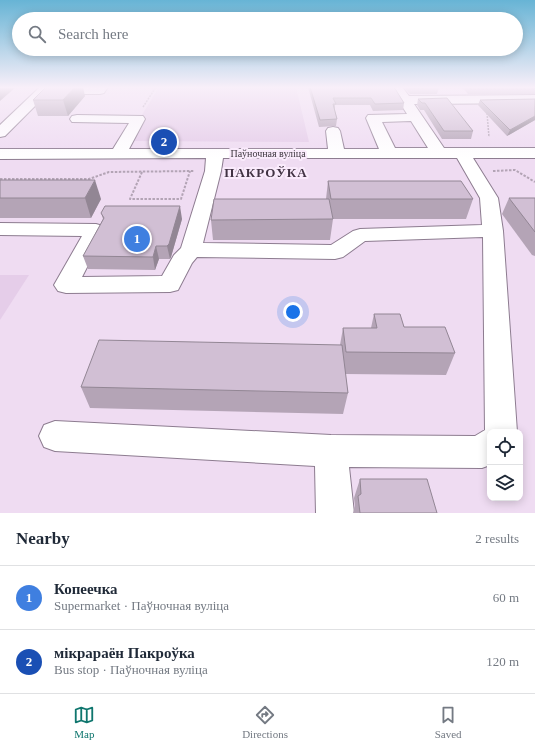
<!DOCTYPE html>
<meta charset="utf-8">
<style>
body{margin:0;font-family:"Times New Roman",serif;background:#f6f6f7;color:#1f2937}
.controls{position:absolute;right:12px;bottom:12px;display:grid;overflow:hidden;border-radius:8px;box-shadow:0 2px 10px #0003}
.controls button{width:36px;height:36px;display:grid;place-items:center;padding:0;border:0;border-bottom:1px solid #e0e1e3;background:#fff;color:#1f2937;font:20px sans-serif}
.you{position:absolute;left:293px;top:312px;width:14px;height:14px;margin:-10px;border:3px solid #fff;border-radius:50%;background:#1a73e8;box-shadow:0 0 0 6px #1a73e833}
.badge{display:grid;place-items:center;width:26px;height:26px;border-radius:50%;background:#0f766e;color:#fff;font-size:13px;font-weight:700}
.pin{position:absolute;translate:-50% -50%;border:2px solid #fff;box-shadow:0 1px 4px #0006}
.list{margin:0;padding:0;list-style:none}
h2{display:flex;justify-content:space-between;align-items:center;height:52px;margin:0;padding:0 16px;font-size:17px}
h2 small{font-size:13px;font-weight:400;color:#747a83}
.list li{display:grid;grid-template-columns:26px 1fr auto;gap:12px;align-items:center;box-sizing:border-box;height:64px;padding:0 16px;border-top:1px solid #e0e1e3}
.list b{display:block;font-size:15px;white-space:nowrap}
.list p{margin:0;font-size:13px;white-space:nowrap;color:#747a83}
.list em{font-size:13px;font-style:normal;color:#747a83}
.icon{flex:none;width:22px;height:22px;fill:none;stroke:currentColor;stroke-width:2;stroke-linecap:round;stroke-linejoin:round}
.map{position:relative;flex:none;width:535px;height:513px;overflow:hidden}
.search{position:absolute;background:#fff;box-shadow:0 2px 10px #0003;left:12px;right:12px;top:12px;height:44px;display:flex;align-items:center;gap:10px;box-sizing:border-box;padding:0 14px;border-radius:22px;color:#747a83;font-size:15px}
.sheet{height:180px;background:#fff}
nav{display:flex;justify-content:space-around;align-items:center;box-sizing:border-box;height:56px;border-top:1px solid #e0e1e3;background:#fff;font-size:11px;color:#747a83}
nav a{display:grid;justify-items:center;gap:2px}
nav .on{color:#0f766e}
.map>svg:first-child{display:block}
.built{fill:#e5cde9}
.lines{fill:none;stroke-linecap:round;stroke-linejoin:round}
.minor-casing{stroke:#8d7c90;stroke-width:2}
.path-far1{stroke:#b3a4b5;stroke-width:1.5;stroke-dasharray:2 1;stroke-linecap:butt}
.path{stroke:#b3a4b5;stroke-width:2;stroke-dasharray:2.5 1.5;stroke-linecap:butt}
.minor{fill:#fff;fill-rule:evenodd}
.wall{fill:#b4a4b6}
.shaded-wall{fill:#928694}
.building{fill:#d1bfd4;stroke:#928694}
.labels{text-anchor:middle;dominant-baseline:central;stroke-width:4;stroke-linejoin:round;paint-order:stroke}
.far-street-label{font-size:10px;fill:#3f3840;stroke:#faebfc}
.far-district-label{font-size:13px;font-weight:bold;letter-spacing:1px;fill:#423344;stroke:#faebfc}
</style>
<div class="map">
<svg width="535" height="513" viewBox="0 0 535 513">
<rect width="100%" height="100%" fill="#efdcf2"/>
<g class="built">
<polygon points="159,87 296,87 309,142 126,141"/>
<polygon points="0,275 29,275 0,320"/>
</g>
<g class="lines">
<g class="minor-casing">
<g id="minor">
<polygon points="40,87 108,87 104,93 100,94 54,94 49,92 5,136 0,137 0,125"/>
<path d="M390,87H402L409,96L535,95V103L414,104L444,148H535V158H473L498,198L503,231L517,432H490V465L482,468L349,467L354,513H316L315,466L55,451L44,447L39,436L44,425L55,421L331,435L475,436L485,430L483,237L365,241L343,257L335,259L197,257L192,263L178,290L170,292L66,293L58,291L54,285L82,236L0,235V223L96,224L103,226L106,230L82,277L162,276L174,255L181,248L205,171L206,158L0,159V149H113L129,123L72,122L70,119L72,116L77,115L143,116L145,119L129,149H328L326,131L328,128L333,127L338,128L340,131L344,149H379L366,118L368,115L407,114ZM411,121L428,148H395L382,122ZM223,158H457L480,198L482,225L360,229L353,231L331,245L203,243L221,171Z"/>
</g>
</g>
<g class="path-far1">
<polyline points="143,107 156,87"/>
<polyline points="487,113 489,137"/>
</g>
<g class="path">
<polyline points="231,171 244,170"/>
<polyline points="493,171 515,170 535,182"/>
<polyline points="142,172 130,199 181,199 190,171"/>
<polyline points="0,179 89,179 109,172 194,171"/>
</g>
<use href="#minor" class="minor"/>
</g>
<g class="wall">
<polygon points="308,87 394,87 404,103 403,110 373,111 370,105 335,105 335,111 337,119 336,126 319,127"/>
<polygon points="403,87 439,87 437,94 410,94"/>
<polygon points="462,87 535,87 535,94 468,94"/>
<polygon points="85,96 68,116 38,116 33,100"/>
<polygon points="418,99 473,131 471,139 442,139 424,110 420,110 417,105"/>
<polygon points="535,99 535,120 507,136 478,105 480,100"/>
<polygon points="0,180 101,199 91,218 0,218"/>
<polygon points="328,181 473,199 466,219 333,219 330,240 213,240 211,220 326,199"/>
<polygon points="509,198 535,198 535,256 532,255 502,214"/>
<polygon points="101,213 182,219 171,257 170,259 159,259 155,270 88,269 83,256 103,219"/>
<polygon points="374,314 404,327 455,353 446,375 345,374 348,393 343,414 90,408 81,387 340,345 343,328 371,328"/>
<polygon points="360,479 437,513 353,513 355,506 354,498"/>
</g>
<g class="shaded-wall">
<polygon points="0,87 16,87 0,101"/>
<polygon points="75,87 83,87 85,96 68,116 63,100"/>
<polygon points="535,116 535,120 507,136 510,130"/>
<polygon points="95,180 101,199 91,218 85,198"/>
<polygon points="180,206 182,219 171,257 170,259 167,246"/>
<polygon points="156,246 159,259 155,270 153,257"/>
</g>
<g class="building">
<polygon points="46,87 75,87 63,100 33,100"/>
<polygon points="310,87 394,87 404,103 375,104 371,98 333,98 336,104 333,104 337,119 320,120"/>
<polygon points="411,87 439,87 411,88"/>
<polygon points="468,87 535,87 535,89 470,89"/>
<polygon points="447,98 473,131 444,131 425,103 422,103 418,99"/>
<polygon points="535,99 535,116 510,130 480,100"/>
<polygon points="0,180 95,180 85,198 0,198"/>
<polygon points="328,181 461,181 473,199 331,199"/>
<polygon points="509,198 535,198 535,232"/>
<polygon points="214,199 329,199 333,219 211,220"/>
<polygon points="105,206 180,206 169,244 167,246 156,246 153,257 83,256 104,218 101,213"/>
<polygon points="374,314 400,314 404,327 445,327 455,353 346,352 343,328 377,328"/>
<polygon points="99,340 342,345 348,393 81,387"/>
<polygon points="360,479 427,479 437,513 360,513 358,496 361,494"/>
</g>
<linearGradient id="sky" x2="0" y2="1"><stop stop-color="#67b4d5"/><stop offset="0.55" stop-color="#f8eff9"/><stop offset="1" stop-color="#f8eff9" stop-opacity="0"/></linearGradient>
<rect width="535" height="159" fill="url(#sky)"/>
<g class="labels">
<g class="far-street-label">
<text x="268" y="153">Паўночная вуліца</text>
</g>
<g class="far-district-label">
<text x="266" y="172">ПАКРОЎКА</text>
</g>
</g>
</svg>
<div class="controls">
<button><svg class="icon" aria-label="locate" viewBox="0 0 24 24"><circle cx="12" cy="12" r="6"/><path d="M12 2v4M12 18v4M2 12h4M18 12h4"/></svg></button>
<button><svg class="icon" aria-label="layers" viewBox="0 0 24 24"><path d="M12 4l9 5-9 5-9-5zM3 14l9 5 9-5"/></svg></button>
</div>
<div class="you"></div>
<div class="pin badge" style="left:137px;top:239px;background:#3f7fe0">1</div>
<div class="pin badge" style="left:164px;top:142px;background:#1a4fb4">2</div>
<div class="search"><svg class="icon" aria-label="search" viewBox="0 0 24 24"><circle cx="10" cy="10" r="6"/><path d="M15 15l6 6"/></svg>Search here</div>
</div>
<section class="sheet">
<h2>Nearby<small>2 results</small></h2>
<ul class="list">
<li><span class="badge" style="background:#3f7fe0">1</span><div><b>Копеечка</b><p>Supermarket · Паўночная вуліца</p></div><em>60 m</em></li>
<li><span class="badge" style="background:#1a4fb4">2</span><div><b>мікрараён Пакроўка</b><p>Bus stop · Паўночная вуліца</p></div><em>120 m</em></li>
</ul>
</section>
<nav>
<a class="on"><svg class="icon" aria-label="map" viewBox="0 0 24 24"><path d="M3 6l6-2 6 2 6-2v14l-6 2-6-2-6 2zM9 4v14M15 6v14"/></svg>Map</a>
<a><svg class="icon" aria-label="directions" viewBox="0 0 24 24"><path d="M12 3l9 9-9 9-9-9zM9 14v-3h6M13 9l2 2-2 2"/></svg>Directions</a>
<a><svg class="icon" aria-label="saved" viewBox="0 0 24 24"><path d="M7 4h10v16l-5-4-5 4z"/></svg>Saved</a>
</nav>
